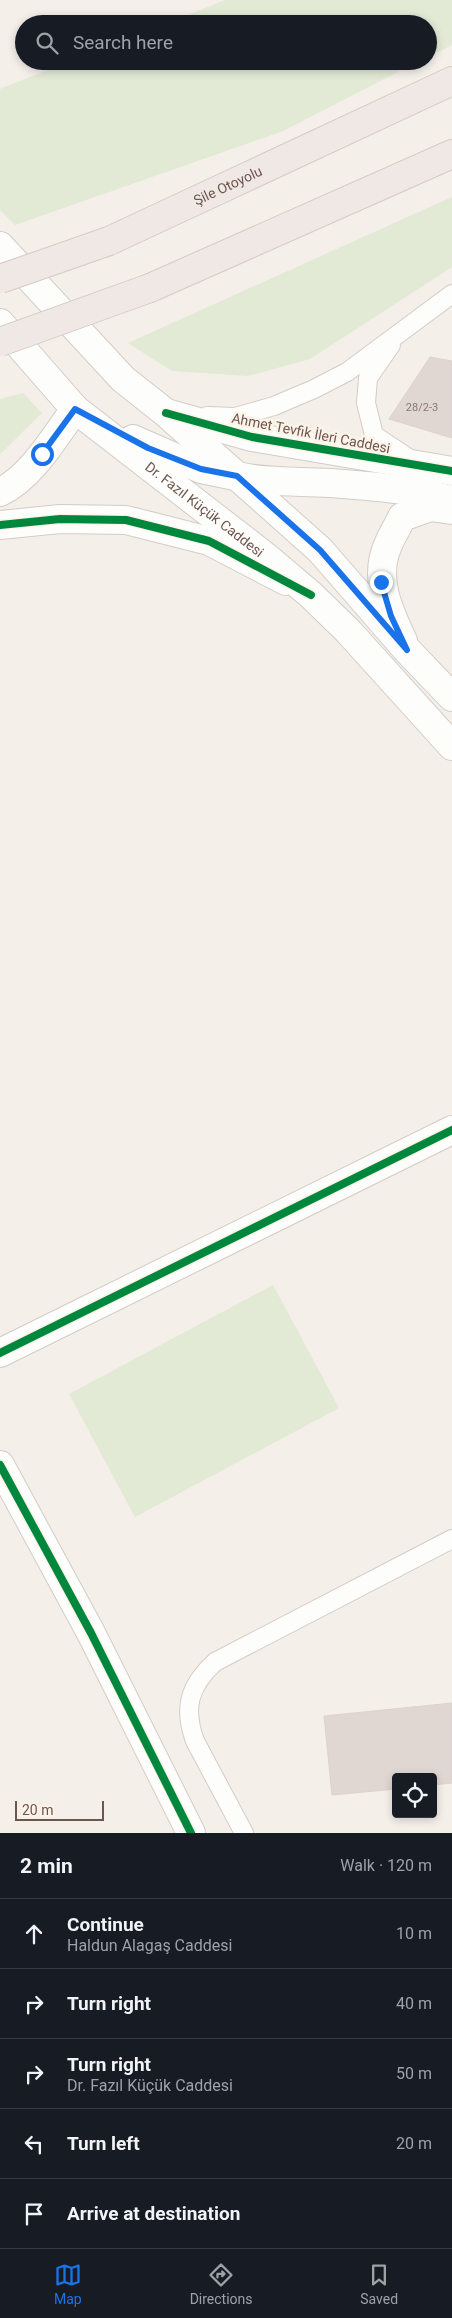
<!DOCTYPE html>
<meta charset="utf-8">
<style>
body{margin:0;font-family:Roboto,sans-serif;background:#242831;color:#f1f3f6}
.controls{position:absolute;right:15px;bottom:15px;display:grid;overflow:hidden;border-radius:5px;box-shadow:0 2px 8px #0003}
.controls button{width:45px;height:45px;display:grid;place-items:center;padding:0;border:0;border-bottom:1px solid #363941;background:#171b24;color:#f1f3f6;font:25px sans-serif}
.scale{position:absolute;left:15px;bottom:12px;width:89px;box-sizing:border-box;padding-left:5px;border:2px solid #6e564d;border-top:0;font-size:14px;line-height:18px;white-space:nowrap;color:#6e564d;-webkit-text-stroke:4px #fcf3e9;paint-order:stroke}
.stop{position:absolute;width:15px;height:15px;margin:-11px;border:4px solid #1a73e8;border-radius:50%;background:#fff}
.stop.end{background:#1a73e8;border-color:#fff;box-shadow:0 1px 5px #0008}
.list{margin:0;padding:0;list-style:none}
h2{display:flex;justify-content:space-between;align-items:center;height:65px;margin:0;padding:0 20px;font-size:21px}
h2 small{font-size:16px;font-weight:400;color:#9ea1a6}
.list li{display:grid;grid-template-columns:32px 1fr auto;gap:15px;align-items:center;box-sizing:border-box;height:70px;padding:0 20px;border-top:1px solid #363941}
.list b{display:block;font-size:19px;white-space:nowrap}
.list p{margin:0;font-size:16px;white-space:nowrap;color:#9ea1a6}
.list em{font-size:16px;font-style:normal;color:#9ea1a6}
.icon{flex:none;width:28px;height:28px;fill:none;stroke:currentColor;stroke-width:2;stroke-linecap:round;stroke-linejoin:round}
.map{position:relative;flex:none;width:452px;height:1833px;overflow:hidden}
.search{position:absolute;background:#171b24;box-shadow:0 2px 8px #0003;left:15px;right:15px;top:15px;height:55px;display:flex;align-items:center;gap:12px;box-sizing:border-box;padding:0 18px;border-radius:28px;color:#9ea1a6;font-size:19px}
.sheet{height:415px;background:#171b24}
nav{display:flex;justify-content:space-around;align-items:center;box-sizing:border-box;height:70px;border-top:1px solid #363941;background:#171b24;font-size:14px;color:#9ea1a6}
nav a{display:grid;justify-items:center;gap:2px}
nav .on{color:#1a73e8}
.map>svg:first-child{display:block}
.green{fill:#e2e9d5}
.building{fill:#e0d7d2;stroke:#dcd2cc}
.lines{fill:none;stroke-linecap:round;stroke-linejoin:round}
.service-casing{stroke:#d3ccc7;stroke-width:20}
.minor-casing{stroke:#d3ccc7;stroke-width:30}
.tertiary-casing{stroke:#d3ccc7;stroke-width:30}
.secondary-casing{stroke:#d3cbc6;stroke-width:30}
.trunk-casing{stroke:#d3cbc6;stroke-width:30}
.service{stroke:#fdfdfc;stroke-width:18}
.minor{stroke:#fdfdfc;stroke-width:28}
.tertiary{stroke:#fdfdfc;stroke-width:28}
.secondary{stroke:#fdfdfc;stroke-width:28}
.trunk{stroke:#f0e8e5;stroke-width:28}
.trunk-bridge-casing{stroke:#d3cbc6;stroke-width:30;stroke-linecap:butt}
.trunk-bridge{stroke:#f0e8e5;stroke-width:28}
.cycleway-casing{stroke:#fcf3e9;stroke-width:11}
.cycleway{stroke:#00873e;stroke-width:8}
.route{stroke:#1a73e8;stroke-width:6}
.labels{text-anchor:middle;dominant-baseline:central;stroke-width:5;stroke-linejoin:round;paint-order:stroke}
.number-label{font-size:11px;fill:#8c7870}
.street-label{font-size:14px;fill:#6e564d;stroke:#fcf3e9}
</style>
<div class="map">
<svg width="452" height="1833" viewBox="0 0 452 1833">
<rect width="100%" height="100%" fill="#f4efe9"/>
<g class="green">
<polygon points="225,0 452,0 452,45 428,57 428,24 165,24"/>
<polygon points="70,61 419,61 283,131 15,225 0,210 0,89"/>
<polygon points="452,197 452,267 310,359 248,376 172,371 128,343"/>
<polygon points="23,393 42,413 0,454 0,399"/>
<polygon points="273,1285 339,1408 135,1517 69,1394"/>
</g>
<g class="building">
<polygon points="430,357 452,361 452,438 389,419"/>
<polygon points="452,1703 452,1783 433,1785 433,1777 396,1777 396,1789 332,1795 324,1716"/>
</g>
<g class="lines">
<g class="service-casing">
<g id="service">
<polyline points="391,345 368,378 366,403 374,435 410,459"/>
<polyline points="207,416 235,417 274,406 314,389 347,372 452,294"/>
<path d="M244,1833L195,1741C183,1708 189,1686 215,1662L452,1539"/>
</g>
</g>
<g class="minor-casing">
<polyline id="minor" points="0,1353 452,1130"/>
</g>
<g class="tertiary-casing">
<g id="tertiary">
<polyline points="166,413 252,437 452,471"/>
<path d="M237,476C267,483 298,481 329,483C370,486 412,489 452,500"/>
<path d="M0,492C31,478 56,435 75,409"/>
<polyline points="0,525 60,519 126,520 209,541 286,581"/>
<path d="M403,641C389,611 373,578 388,545C392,535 398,526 402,517L430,507L452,510"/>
<polyline points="0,1465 91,1633 191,1833"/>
</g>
</g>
<g class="secondary-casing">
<g id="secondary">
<polyline points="0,246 123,379 166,413 320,550 407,650 452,697"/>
<path id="s1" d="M0,323L75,409L265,556L311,595L348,631L452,746"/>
<polyline points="133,439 201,469 235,476"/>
</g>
</g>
<g class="trunk-casing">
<g id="trunk">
<path id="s2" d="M109,241L452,81"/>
<polyline points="150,288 452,154"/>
</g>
</g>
<use href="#service" class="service"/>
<use href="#minor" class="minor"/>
<use href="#tertiary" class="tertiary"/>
<use href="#secondary" class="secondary"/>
<use href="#trunk" class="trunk"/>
<g class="trunk-bridge-casing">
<g id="trunk-bridge">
<polyline points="0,279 109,241"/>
<polyline points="0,342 150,288"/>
</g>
</g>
<use href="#trunk-bridge" class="trunk-bridge"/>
<g class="cycleway-casing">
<g id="cycleway">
<polyline points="166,413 252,437 452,471"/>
<polyline points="0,525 60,519 126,520 209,541 311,595"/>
<polyline points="0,1353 452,1130"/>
<polyline points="0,1465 91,1633 191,1833"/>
</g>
</g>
<use href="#cycleway" class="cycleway"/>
</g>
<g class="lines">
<polyline class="route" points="42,454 75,409 148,448 201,469 237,476 320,550 407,650 391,616 381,582"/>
</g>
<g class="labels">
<g class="number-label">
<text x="422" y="407">28/2-3</text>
</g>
<g class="street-label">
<text stroke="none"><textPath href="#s2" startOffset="131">Şile Otoyolu</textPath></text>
<text transform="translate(311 433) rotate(11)">Ahmet Tevfik İleri Caddesi</text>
<text stroke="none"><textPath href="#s1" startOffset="278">Dr. Fazıl Küçük Caddesi</textPath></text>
</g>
</g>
</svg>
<div class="controls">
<button><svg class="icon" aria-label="locate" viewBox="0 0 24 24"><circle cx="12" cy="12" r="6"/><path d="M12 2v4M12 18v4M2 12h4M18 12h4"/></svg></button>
</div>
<div class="scale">20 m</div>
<div class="stop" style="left:42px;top:454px"></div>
<div class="stop end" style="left:381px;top:582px"></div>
<div class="search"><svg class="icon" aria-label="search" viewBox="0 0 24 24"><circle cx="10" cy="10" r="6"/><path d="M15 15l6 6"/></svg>Search here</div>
</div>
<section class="sheet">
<h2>2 min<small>Walk · 120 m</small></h2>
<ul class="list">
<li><svg class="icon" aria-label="ahead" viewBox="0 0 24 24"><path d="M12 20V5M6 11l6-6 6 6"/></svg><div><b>Continue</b><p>Haldun Alagaş Caddesi</p></div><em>10 m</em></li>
<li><svg class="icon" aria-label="right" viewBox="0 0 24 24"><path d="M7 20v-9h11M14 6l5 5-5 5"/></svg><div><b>Turn right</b></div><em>40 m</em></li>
<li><svg class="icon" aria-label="right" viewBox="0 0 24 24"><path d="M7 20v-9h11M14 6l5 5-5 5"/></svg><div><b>Turn right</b><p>Dr. Fazıl Küçük Caddesi</p></div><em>50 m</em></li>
<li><svg class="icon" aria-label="left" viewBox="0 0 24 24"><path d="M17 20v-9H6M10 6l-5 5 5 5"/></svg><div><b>Turn left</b></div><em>20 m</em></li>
<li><svg class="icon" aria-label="arrive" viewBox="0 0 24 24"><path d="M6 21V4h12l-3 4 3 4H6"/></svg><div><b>Arrive at destination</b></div></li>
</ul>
</section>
<nav>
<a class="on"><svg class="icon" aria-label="map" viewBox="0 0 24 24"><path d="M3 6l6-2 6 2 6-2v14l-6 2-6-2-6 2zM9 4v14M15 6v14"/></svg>Map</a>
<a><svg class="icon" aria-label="directions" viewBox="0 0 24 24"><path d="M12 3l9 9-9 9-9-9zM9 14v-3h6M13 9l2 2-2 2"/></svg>Directions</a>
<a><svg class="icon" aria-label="saved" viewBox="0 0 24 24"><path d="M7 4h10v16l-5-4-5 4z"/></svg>Saved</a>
</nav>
